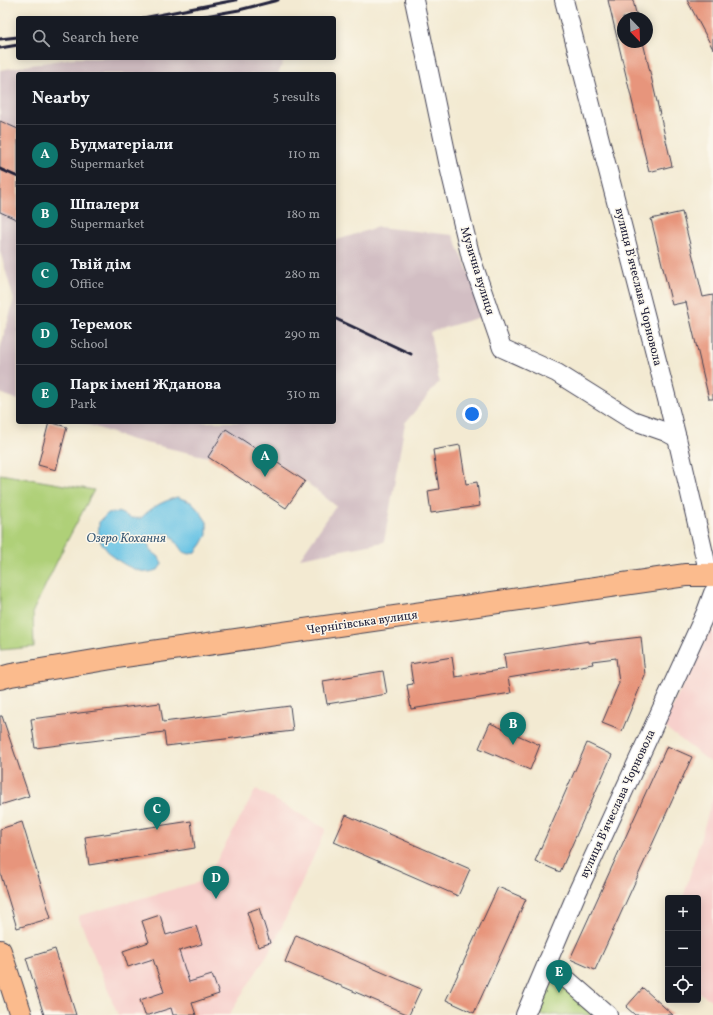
<!DOCTYPE html>
<meta charset="utf-8">
<style>
body{margin:0;font-family:Vollkorn,serif;background:#20242c;color:#f1f3f6}
.controls{position:absolute;right:12px;bottom:12px;display:grid;overflow:hidden;border-radius:4px;box-shadow:0 2px 10px #0003}
.controls button{width:36px;height:36px;display:grid;place-items:center;padding:0;border:0;border-bottom:1px solid #363941;background:#171b24;color:#f1f3f6;font:20px sans-serif}
.compass{position:absolute;left:617px;top:12px;width:36px;height:36px;border-radius:50%;background:#171b24;box-shadow:0 2px 10px #0003;rotate:157deg}
.you{position:absolute;left:472px;top:414px;width:14px;height:14px;margin:-10px;border:3px solid #fff;border-radius:50%;background:#1a73e8;box-shadow:0 0 0 6px #1a73e833}
.badge{display:grid;place-items:center;width:26px;height:26px;border-radius:50%;background:#0f766e;color:#fff;font-size:13px;font-weight:700}
.pin{position:absolute;translate:-50% -33px;filter:drop-shadow(0 1px 2px #0008)}
.pin::after{content:'';position:absolute;top:21px;width:14px;height:12px;background:inherit;clip-path:polygon(0 0,100% 0,50% 100%)}
.list{margin:0;padding:0;list-style:none}
h2{display:flex;justify-content:space-between;align-items:center;height:52px;margin:0;padding:0 16px;font-size:17px}
h2 small{font-size:13px;font-weight:400;color:#9ea1a6}
.list li{display:grid;grid-template-columns:26px 1fr auto;gap:12px;align-items:center;box-sizing:border-box;height:60px;padding:0 16px;border-top:1px solid #363941}
.list b{display:block;font-size:15px;white-space:nowrap}
.list p{margin:0;font-size:13px;white-space:nowrap;color:#9ea1a6}
.list em{font-size:13px;font-style:normal;color:#9ea1a6}
.icon{flex:none;width:22px;height:22px;fill:none;stroke:currentColor;stroke-width:2;stroke-linecap:round;stroke-linejoin:round}
.map{position:relative;flex:none;width:713px;height:1015px;overflow:hidden}
.search{position:absolute;background:#171b24;box-shadow:0 2px 10px #0003;left:16px;top:16px;width:320px;height:44px;display:flex;align-items:center;gap:10px;box-sizing:border-box;padding:0 14px;border-radius:4px;color:#9ea1a6;font-size:15px}
.panel{position:absolute;background:#171b24;box-shadow:0 2px 10px #0003;left:16px;top:72px;width:320px;height:352px;border-radius:4px}
.map>svg:first-child{display:block}
.built{fill:#f7d0cc}
.industrial{fill:#d2bec3}
.green{fill:#afd078;stroke:#68795a}
.water{fill:#66c2e4;stroke:#447290}
.building{fill:#e7957b}
.lines{fill:none;stroke-linecap:round;stroke-linejoin:round}
.minor-casing{stroke:#414052;stroke-width:20}
.major-casing{stroke:#414052;stroke-width:24}
.minor{stroke:#fff;stroke-width:18}
.major{stroke:#fbbb8d;stroke-width:22}
.rail{stroke:#22223b;stroke-width:3}
.labels{text-anchor:middle;dominant-baseline:central;stroke-width:3;stroke-linejoin:round;paint-order:stroke}
.street-label{font-size:12px;fill:#22223b;stroke:#fbf7ec}
.water-label{font-size:13px;font-style:italic;fill:#3a5a76;stroke:#fbf7ec}
</style>
<div class="map">
<svg width="713" height="1015" viewBox="0 0 713 1015">
<rect width="100%" height="100%" fill="#fbf7ec"/>
<filter id="ink" filterUnits="userSpaceOnUse"><feTurbulence type="fractalNoise" baseFrequency=".025" numOctaves="2"/><feDisplacementMap in="SourceGraphic" scale="8" xChannelSelector="R" yChannelSelector="G"/><feConvolveMatrix kernelMatrix="1 2 1 2 8 2 1 2 1" color-interpolation-filters="sRGB"/></filter>
<filter id="wash" filterUnits="userSpaceOnUse"><feTurbulence type="fractalNoise" baseFrequency=".012" numOctaves="4" result="noise"/><feDisplacementMap in="SourceGraphic" scale="16" xChannelSelector="R" yChannelSelector="G"/><feGaussianBlur stdDeviation="0.9" result="paint"/><feColorMatrix in="noise" values="0 0 0 0 0 0 0 0 0 0 0 0 0 0 0 0 0 1.4 0 .05"/><feComposite in="paint" operator="in"/></filter>
<g filter="url(#wash)">
<rect width="100%" height="100%" fill="#f3ead2"/>
<g class="built">
<polygon points="713,625 713,764 663,726"/>
<polygon points="256,789 326,829 274,944 229,1015 118,1015 78,916 199,882 210,873"/>
<polygon points="713,797 713,1001 698,992 698,898 683,898"/>
</g>
<g class="industrial">
<polygon points="73,58 285,58 278,74 18,74 18,400 0,393 0,349 14,300 0,251 0,70"/>
<polygon points="378,227 453,235 487,315 430,332 439,382 405,423 384,542 300,558 336,506 305,481 226,429 208,457 132,440 81,422 334,422 334,241"/>
</g>
<g class="green">
<polygon points="0,474 94,490 65,545 33,611 34,647 0,650"/>
<polygon points="547,962 608,1015 524,1015"/>
</g>
<path class="water" d="M177,497L191,502L201,513L207,522V535L202,544L196,552L190,554L183,552L170,534H158L148,543L150,550L159,557L162,564L158,570C155,570 152,572 149,572C131,572 105,555 99,537C98,533 99,526 99,522L107,514L118,512L131,518H141C152,507 162,502 177,497Z"/>
<g id="blocks">
<g class="building">
<polygon points="608,0 633,0 637,18 623,18 623,42 643,42 672,166 649,172"/>
<polygon points="687,0 713,0 713,49"/>
<polygon points="0,121 18,129 18,220 0,212"/>
<polygon points="682,212 703,297 713,295 713,399 709,399 686,302 672,305 651,219"/>
<polygon points="49,422 67,427 56,470 38,465"/>
<polygon points="226,429 305,481 286,508 208,457"/>
<polygon points="460,445 466,484 477,482 480,506 431,513 428,491 439,489 433,450"/>
<polygon points="641,637 645,675 622,731 602,723 619,683 616,658 592,661 593,664 508,678 511,693 411,709 407,685 413,684 410,664 452,657 455,677 506,669 504,654 589,641 589,643"/>
<polygon points="383,671 387,694 327,704 323,681"/>
<polygon points="160,703 163,722 290,706 293,731 166,746 164,732 35,748 31,719"/>
<polygon points="0,716 2,716 29,796 0,805"/>
<polygon points="490,723 540,745 530,770 479,748"/>
<polygon points="587,743 612,755 560,872 535,861"/>
<polygon points="667,746 692,757 595,970 570,959"/>
<polygon points="346,815 470,869 458,896 334,842"/>
<polygon points="191,821 195,848 89,865 85,837"/>
<polygon points="22,822 51,918 17,928 0,872 0,829"/>
<polygon points="498,887 526,899 474,1013 446,1000"/>
<polygon points="259,908 270,943 258,947 247,912"/>
<polygon points="160,915 166,935 196,926 202,944 179,951 189,982 212,975 219,994 192,1003 196,1015 173,1015 171,1008 149,1015 145,1015 140,1000 164,992 153,959 128,967 123,951 149,942 142,921"/>
<polygon points="296,935 421,989 409,1015 285,962"/>
<polygon points="55,949 76,1015 44,1015 26,958"/>
<polygon points="643,988 673,1015 635,1015 626,1007"/>
</g>
</g>
</g>
<g filter="url(#ink)">
<use href="#blocks" fill-opacity="0" stroke="#414052" stroke-width="1"/>
<g class="lines">
<g class="minor-casing">
<g id="minor">
<polyline points="414,0 450,171 471,258 502,348 557,373 632,420 666,432 677,438"/>
<polyline points="564,0 677,438 709,575"/>
<polyline points="547,962 608,1015"/>
<polyline points="525,1015 576,895 706,612 713,593"/>
</g>
</g>
<g class="major-casing">
<g id="major">
<polyline points="0,678 11,675 124,656 686,575 713,575"/>
<polyline points="0,951 21,1015"/>
</g>
</g>
<use href="#minor" class="minor"/>
<use href="#major" class="major"/>
<g class="rail">
<polyline points="143,18 236,0"/>
<polyline points="194,18 239,10 278,0"/>
<polyline points="0,39 18,37"/>
<polyline points="0,48 18,45"/>
<polyline points="0,169 18,177"/>
<polyline points="334,318 411,354"/>
</g>
</g>
</g>
<g class="labels">
<g class="street-label">
<text transform="translate(477 271) rotate(73)">Музична вулиця</text>
<text transform="translate(638 287) rotate(76)">вулиця В'ячеслава Чорновола</text>
<text transform="translate(362 623) rotate(-8)">Чернігівська вулиця</text>
<text transform="translate(618 804) rotate(-65)">вулиця В'ячеслава Чорновола</text>
</g>
<g class="water-label">
<text x="126" y="539">Озеро Кохання</text>
</g>
</g>
</svg>
<div class="controls">
<button>+</button>
<button>−</button>
<button><svg class="icon" aria-label="locate" viewBox="0 0 24 24"><circle cx="12" cy="12" r="6"/><path d="M12 2v4M12 18v4M2 12h4M18 12h4"/></svg></button>
</div>
<svg class="compass" viewBox="-18 -18 36 36"><path d="M0-13l5 13h-10z" fill="#e53935"/><path d="M0 13l5-13h-10z" fill="#9ea1a6"/></svg>
<div class="you"></div>
<div class="pin badge" style="left:265px;top:477px">A</div>
<div class="pin badge" style="left:513px;top:745px">B</div>
<div class="pin badge" style="left:157px;top:830px">C</div>
<div class="pin badge" style="left:216px;top:899px">D</div>
<div class="pin badge" style="left:559px;top:993px">E</div>
<div class="search"><svg class="icon" aria-label="search" viewBox="0 0 24 24"><circle cx="10" cy="10" r="6"/><path d="M15 15l6 6"/></svg>Search here</div>
<section class="panel">
<h2>Nearby<small>5 results</small></h2>
<ul class="list">
<li><span class="badge">A</span><div><b>Будматеріали</b><p>Supermarket</p></div><em>110 m</em></li>
<li><span class="badge">B</span><div><b>Шпалери</b><p>Supermarket</p></div><em>180 m</em></li>
<li><span class="badge">C</span><div><b>Твій дім</b><p>Office</p></div><em>280 m</em></li>
<li><span class="badge">D</span><div><b>Теремок</b><p>School</p></div><em>290 m</em></li>
<li><span class="badge">E</span><div><b>Парк імені Жданова</b><p>Park</p></div><em>310 m</em></li>
</ul>
</section>
</div>
